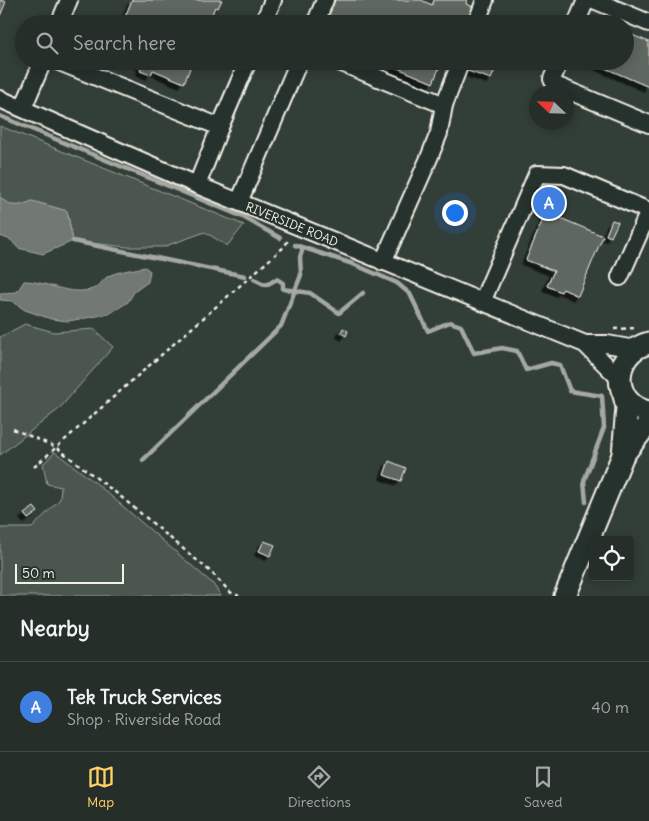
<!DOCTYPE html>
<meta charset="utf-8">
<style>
body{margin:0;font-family:Delius,sans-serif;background:#2e3632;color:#f1f3f6}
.controls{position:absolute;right:15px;bottom:15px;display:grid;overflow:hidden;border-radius:5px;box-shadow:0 2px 12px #0003}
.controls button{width:45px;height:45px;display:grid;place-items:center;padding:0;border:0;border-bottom:1px solid #424a47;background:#262e2a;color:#f1f3f6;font:25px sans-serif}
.compass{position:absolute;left:529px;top:85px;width:45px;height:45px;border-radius:50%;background:#262e2a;box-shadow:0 2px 12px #0003;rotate:293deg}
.scale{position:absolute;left:15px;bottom:12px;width:109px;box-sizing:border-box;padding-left:5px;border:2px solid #f4f1e8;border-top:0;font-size:14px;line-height:18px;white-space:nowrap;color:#f4f1e8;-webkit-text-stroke:4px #26332d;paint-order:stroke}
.you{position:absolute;left:454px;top:212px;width:18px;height:18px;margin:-12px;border:4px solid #fff;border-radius:50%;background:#1a73e8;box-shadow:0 0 0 8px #1a73e833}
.badge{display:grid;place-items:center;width:32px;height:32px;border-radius:50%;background:#ffd166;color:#fff;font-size:16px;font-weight:700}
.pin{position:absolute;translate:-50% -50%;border:2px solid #fff;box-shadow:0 1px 5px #0006}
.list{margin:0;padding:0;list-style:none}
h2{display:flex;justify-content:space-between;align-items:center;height:65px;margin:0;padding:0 20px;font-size:21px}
h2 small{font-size:16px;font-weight:400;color:#a4a8a8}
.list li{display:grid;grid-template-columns:32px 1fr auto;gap:15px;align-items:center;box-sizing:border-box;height:90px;padding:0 20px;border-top:1px solid #424a47}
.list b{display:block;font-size:19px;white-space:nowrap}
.list p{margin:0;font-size:16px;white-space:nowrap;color:#a4a8a8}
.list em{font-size:16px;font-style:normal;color:#a4a8a8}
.icon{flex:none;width:28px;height:28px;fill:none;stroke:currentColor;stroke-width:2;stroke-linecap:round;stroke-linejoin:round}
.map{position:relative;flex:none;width:649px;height:596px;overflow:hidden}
.search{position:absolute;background:#262e2a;box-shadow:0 2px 12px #0003;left:15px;right:15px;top:15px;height:55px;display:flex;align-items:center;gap:12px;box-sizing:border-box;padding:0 18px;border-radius:28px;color:#a4a8a8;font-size:19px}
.sheet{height:155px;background:#262e2a}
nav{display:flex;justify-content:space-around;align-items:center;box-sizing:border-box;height:70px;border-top:1px solid #424a47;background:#262e2a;font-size:14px;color:#a4a8a8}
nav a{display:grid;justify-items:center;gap:2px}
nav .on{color:#ffd166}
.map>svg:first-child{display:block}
.green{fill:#4c564f;stroke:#a0a49c}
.water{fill:#727972;stroke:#a6a9a1}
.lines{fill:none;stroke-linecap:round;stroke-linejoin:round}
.stream{stroke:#a6a9a1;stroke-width:4.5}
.building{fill:#5f6861;stroke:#f4f1e8;filter:url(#shadow)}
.minor-casing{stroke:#f4f1e8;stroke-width:20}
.major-casing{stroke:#f4f1e8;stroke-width:25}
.path{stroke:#f4f1e8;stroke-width:2.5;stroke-dasharray:4 4;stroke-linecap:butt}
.minor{stroke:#26332d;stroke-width:16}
.major{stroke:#26332d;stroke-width:21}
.labels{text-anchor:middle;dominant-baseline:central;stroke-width:4;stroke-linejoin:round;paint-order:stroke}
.street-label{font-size:12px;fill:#f4f1e8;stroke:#26332d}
</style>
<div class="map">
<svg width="649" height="596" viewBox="0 0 649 596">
<defs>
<filter id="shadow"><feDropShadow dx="-4.5" dy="4.5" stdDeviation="0" flood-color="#0009"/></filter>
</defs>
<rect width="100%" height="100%" fill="#323e38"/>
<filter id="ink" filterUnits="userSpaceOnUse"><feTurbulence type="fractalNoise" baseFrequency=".02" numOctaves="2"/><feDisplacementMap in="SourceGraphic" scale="10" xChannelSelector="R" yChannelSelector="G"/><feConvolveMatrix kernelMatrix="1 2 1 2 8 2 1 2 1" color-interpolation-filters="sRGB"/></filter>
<g filter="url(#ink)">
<g class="green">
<path d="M0,126L244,225L227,246L205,232L163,247H127L73,241L67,211L32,201C18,207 12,208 0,197Z"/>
<polygon points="25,324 54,332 94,329 113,347 59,409 0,455 0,337"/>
<polygon points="55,452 97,484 213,584 221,596 0,596 0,528 32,528 60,499 61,487 47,484 43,464"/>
</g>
<g class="water">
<path d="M0,197C12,208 18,207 32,201L67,211L73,241L43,254L18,248L11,240L0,236Z"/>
<path d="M145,267L150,271L148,282L134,292L128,302L109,314L68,321L51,319L25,310L12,301L0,300V293L17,292L24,281C46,281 67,295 89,290C100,288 100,282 107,277C113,272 136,269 145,267Z"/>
</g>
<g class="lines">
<g class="stream">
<polyline points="0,116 243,217 280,238"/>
<polyline points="73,241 245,276"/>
<polyline points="295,245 353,264 397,283 410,294 428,331 450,322 461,326 474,353 502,348 517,351 526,370 551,363 560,365 570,391 602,396 604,428 584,481 586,502"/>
<polyline points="254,279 266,285 277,279 283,283 283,289 310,293 339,313 363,293"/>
<polyline points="143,460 281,326 301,275 300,257 303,248"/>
</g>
</g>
<g class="building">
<polygon points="0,0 6,2 0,16"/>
<polygon points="132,0 222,0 218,8 215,7 210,19 213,20 211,24 122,24"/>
<polygon points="335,0 421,0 432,5 434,0 467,0 466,4 476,8 471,20 461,15 458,24 325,24"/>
<polygon points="610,17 617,20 615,24 607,24"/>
<polygon points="625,32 649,42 649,87 591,62 625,61"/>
<polygon points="131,61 193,61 184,83 153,70 151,75 140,71 142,66"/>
<polygon points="381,61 442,61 433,83"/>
<polygon points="469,61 499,61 491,79 465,70"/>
<polygon points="546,212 603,236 578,296 563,289 561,292 547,286 554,271 526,260"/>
<polygon points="612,220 618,222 611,237 606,235"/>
<polygon points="343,328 348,331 346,336 341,333"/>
<polygon points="389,461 406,468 401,481 384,475"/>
<polygon points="34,507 38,512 28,519 24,514"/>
<polygon points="264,541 275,545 270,556 259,551"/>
</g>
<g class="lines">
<g class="minor-casing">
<g id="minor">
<polyline points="594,0 649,23"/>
<polyline points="59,24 69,0"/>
<polyline points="263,24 273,0"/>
<polyline points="315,24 325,0"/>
<polyline points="476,24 485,0"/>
<polyline points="576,24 586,0"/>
<polyline points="57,61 220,127 197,185"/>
<polyline points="337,61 444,105"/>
<polyline points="560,61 552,79 555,85 649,124"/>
<polyline points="0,99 197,185 585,344 620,379"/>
<polyline points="23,108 43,61"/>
<polyline points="220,127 248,61"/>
<polyline points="239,202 299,61"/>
<polyline points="383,262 429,158 439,133 444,105 461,61"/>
<polyline points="620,277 649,211"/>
<polyline points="482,302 537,174 564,175 649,211"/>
<polyline points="585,344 607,344 635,349"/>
</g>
</g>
<g class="major-casing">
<g id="major">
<path d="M649,343C611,352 610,405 649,412"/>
<polyline points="623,455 627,407 624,395"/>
<polyline points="565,596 623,455 641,432 649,424"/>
</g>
</g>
<g class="path">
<polyline points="614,329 636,328"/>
<polyline points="13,429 56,447 120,496 211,572 230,592 239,596"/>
<polyline points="34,467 285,246 289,238"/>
</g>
<use href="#minor" class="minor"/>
<use href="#major" class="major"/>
</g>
</g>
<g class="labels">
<g class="street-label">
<text transform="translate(292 224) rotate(22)">RIVERSIDE ROAD</text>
</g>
</g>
</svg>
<div class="controls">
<button><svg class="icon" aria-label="locate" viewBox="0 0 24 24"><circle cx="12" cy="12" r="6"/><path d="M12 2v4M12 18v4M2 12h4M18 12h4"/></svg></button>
</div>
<svg class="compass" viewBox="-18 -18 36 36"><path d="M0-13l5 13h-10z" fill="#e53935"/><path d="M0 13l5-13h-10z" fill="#a4a8a8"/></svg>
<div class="scale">50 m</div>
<div class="you"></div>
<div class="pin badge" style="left:549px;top:203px;background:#3f7fe0">A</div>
<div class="search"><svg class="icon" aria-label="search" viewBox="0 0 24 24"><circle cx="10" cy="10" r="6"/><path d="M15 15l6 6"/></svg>Search here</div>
</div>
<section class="sheet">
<h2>Nearby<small></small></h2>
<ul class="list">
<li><span class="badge" style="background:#3f7fe0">A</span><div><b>Tek Truck Services</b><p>Shop · Riverside Road</p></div><em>40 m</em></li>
</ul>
</section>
<nav>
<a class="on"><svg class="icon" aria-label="map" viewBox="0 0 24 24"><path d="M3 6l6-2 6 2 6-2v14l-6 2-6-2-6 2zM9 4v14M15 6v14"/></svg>Map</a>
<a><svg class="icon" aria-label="directions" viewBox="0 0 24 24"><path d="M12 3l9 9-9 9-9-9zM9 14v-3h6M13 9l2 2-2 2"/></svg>Directions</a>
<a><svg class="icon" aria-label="saved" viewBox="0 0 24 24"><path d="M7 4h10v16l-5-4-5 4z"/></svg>Saved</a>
</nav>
